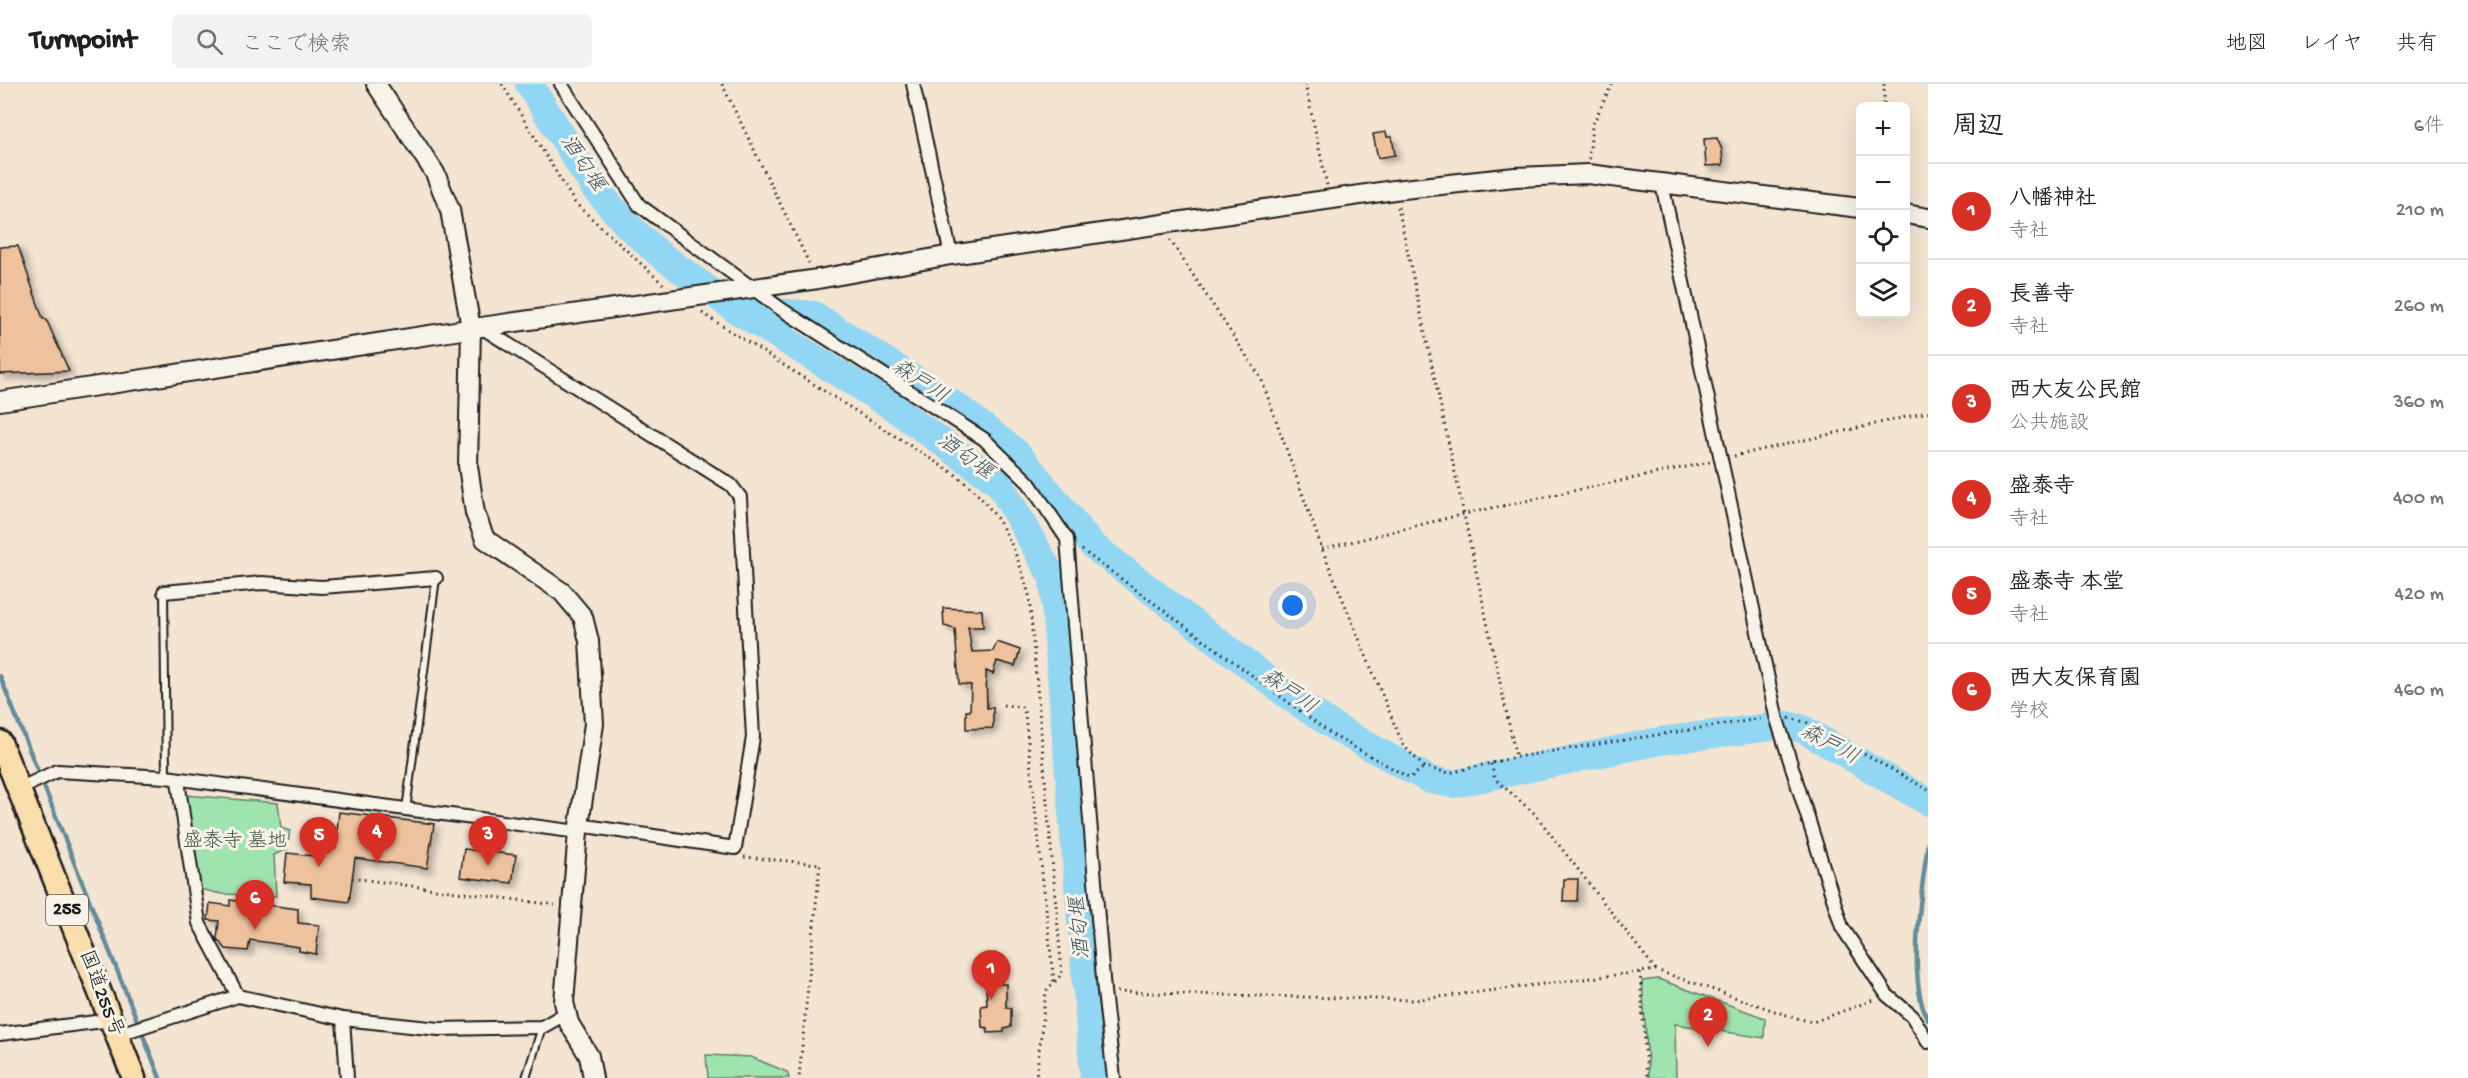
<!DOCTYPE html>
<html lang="ja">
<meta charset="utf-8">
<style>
body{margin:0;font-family:"Gochi Hand","Klee One",sans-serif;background:#f2f2f2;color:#202124}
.controls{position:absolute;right:18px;top:18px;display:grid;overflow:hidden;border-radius:9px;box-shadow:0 6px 24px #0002}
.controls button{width:54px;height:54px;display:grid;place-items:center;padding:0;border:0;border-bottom:2px solid #e0e0e0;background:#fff;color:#202124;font:30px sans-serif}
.you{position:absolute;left:1293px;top:522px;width:21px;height:21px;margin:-15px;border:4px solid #fff;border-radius:50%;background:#1a73e8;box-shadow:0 0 0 9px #1a73e833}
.badge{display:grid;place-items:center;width:39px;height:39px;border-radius:50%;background:#d93025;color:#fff;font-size:20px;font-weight:700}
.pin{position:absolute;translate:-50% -50px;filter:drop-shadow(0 2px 3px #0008)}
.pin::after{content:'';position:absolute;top:32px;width:21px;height:18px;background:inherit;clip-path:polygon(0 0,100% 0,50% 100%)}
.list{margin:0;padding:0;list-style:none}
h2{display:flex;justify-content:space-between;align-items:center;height:78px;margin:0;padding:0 24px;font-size:26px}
h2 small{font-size:20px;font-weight:400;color:#757577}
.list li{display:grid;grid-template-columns:39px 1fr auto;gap:18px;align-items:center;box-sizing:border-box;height:96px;padding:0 24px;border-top:2px solid #e0e0e0}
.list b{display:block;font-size:22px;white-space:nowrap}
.list p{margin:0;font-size:20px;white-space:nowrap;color:#757577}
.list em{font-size:20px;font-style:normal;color:#757577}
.icon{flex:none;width:33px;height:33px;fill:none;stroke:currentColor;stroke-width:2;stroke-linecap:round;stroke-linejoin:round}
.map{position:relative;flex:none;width:1928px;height:994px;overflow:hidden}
header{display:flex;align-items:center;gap:36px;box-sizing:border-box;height:84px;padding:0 30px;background:#fff;border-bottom:2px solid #e0e0e0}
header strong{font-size:28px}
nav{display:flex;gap:33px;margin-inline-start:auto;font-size:21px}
.search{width:420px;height:54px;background:#f2f2f2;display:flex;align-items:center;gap:15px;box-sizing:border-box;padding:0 21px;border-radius:9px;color:#757577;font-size:22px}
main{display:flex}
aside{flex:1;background:#fff}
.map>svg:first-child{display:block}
.green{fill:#9fe3af;stroke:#5e8066;stroke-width:1.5}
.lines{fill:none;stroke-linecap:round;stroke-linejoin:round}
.stream{stroke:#628c9d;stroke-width:4.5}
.river{stroke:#91d6f3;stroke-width:28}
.building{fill:#eec29d;stroke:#1c1c1c;stroke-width:1.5;filter:url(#shadow)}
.lane-casing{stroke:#1c1c1c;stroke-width:10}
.street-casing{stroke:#1c1c1c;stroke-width:16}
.secondary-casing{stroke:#1c1c1c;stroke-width:22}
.highway-casing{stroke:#1c1c1c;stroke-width:27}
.path{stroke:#1c1c1c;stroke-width:3;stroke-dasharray:1.5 4.5;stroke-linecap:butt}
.lane{stroke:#f7f3e8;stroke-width:6}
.street{stroke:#f7f3e8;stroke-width:12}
.secondary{stroke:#f7f3e8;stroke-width:18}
.highway{stroke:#f9deab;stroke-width:22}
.labels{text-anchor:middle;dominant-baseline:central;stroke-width:6;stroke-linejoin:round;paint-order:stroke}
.shield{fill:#f7f3e8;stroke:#5e5c59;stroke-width:1.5}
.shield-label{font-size:18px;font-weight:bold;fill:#1c1c1c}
.park-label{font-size:20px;fill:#435848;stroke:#f7f3e8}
.street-label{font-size:20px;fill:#1c1c1c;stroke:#f7f3e8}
.water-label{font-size:21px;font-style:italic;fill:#3f545c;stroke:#f7f3e8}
</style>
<header>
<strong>Turnpoint</strong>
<div class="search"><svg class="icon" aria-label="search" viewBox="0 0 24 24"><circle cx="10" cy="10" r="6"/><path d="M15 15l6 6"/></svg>ここで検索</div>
<nav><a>地図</a><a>レイヤ</a><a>共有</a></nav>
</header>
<main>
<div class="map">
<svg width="1928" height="994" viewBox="0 0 1928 994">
<defs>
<filter id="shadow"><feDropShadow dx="4.5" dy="4.5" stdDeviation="3" flood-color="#0004"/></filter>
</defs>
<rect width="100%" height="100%" fill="#f4e4d2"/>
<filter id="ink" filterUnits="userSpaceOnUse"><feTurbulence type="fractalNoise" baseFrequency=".0167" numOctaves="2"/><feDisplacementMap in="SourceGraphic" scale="12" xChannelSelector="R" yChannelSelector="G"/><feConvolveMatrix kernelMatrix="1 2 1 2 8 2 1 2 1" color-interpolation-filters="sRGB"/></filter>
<g filter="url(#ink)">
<g class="green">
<polygon points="186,711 278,719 281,744 290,747 287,765 274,771 276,812 222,810 199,805"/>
<polygon points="1658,895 1765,934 1764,954 1675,940 1676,994 1649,994 1642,897"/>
<polygon points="706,971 751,973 787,988 789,994 708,994"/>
</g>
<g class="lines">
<g class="stream">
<polyline points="0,592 160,994"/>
<path d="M1928,759C1922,804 1906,896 1928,936"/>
</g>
<g class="river">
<polyline points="529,0 594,103 629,143 662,172 735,225 890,321 999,399 1053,494 1094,994"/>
<polyline points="735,225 814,231 960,325 1017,369 1093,462 1298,619 1343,648 1430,696 1453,700 1660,657 1786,641 1803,645 1928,718"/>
</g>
</g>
<g class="building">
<polygon points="1386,48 1387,53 1392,53 1395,71 1378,74 1373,50"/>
<polygon points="1717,54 1722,66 1723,81 1706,82 1704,55"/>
<polygon points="18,162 43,235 46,235 69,287 0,290 0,163"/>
<polygon points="943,524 982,526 983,543 968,543 972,568 993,567 997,558 1020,566 1015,582 997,577 993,590 986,587 987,624 993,623 993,644 966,645 966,627 970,627 971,601 959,600 955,545 944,542"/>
<polygon points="339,728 434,740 427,784 355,774 349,818 311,813 311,800 284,798 287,769 314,772 315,763 335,765"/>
<polygon points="464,765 516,771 512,799 460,793"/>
<polygon points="1564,795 1578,795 1577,817 1563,817"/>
<polygon points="230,816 298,825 298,839 319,841 316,870 299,867 299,863 250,856 248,867 226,865 217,855 219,837 208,836 210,819 230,822"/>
<polygon points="986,900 1006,900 1006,923 1011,924 1011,943 1004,945 1004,948 988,949 988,944 982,943 981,922 987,921"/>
</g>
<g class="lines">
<g class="lane-casing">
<g id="lane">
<polyline points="164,508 166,693"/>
<polyline points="406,726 436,494"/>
<polyline points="526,994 542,943"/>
</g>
</g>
<g class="street-casing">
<g id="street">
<polyline points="561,0 639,121 781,225 984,355 1029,399 1067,455 1104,907 1114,994"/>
<polyline points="913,0 951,171"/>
<polyline points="1662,100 1776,632 1842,843 1887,911 1912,932 1928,958"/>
<polyline points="481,243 731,401 740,413 753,653 735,764 579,741"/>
<polyline points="164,508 262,499 322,503 436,494"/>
<polyline points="178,697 199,839 238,912"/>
<polyline points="19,705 57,687 166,693 578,748"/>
<polyline points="343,935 347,994"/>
<polyline points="0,950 111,936"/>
<polyline points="116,951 238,912 343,935 439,945 542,943 565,930"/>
</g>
</g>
<g class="secondary-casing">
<g id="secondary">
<polyline points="376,0 435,89 450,126 471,244 468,382 475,429 485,455 562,508 583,533 589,557 594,640 578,748 564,918 569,939 589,972 593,994"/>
<polyline points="1906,130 1928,134"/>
<polyline points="0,317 481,243 818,195 951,171 1394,106 1515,93 1588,90 1860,124"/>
</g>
</g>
<g class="highway-casing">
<polyline id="highway" points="0,658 134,994"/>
</g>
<g class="path">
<polyline points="502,0 575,119 663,200"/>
<polyline points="722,0 809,179"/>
<polyline points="1305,0 1327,101"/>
<polyline points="1884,0 1884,22"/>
<polyline points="1589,75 1592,42 1612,0"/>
<polyline points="1398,123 1516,673"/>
<polyline points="1170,156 1261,294 1322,465 1403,661 1424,683 1449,689 1516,673 1765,634"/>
<path d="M702,229L956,391C998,424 1015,460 1029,511L1062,890L1046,907L1036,994"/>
<polyline points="1734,372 1928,328"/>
<polyline points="1322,465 1464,430 1710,378"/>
<polyline points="1082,466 1334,652 1410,694 1424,683"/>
<polyline points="1003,621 1022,623 1025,630 1054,899"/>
<polyline points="1789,634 1809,639 1928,706"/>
<polyline points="1491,680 1495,695 1535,730 1656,886"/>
<polyline points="744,773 820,780 799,994"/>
<polyline points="352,794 555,821"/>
<polyline points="1640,888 1647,994"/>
<polyline points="1117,908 1415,916 1656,886 1792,933 1813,938 1876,915"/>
</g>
<use href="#lane" class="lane"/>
<use href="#street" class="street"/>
<use href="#secondary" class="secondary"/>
<use href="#highway" class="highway"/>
</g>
</g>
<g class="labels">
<rect class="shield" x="46" y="811" width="42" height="30" rx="4.5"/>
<g class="shield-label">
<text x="67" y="826">255</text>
</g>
<g class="park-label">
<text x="235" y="758">盛泰寺 墓地</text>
</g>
<g class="street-label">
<text transform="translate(100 910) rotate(69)">国道255号</text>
</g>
<g class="water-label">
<text transform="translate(581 80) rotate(56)">酒匂堰</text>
<text transform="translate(919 299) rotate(33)">森戸川</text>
<text transform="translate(964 374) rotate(36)">酒匂堰</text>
<text transform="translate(1288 609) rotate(35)">森戸川</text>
<text transform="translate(1829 662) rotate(28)">森戸川</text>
<text transform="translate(1082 844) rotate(-95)">酒匂堰</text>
</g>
</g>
</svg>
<div class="controls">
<button>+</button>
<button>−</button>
<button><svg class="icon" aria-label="locate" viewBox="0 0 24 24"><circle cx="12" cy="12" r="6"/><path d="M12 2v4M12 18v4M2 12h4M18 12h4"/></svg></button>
<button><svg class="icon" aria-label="layers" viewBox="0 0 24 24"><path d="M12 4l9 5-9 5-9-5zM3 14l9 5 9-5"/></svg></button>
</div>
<div class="you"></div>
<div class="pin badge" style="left:991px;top:916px">1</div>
<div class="pin badge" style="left:1708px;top:963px">2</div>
<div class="pin badge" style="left:488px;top:782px">3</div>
<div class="pin badge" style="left:377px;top:779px">4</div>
<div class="pin badge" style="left:319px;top:783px">5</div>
<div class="pin badge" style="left:255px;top:846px">6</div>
</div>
<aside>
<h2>周辺<small>6件</small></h2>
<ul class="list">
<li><span class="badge">1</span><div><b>八幡神社</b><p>寺社</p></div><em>210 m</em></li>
<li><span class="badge">2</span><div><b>長善寺</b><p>寺社</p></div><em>260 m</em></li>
<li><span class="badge">3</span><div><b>西大友公民館</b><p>公共施設</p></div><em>360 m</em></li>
<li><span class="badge">4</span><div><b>盛泰寺</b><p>寺社</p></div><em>400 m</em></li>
<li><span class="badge">5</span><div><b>盛泰寺 本堂</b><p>寺社</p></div><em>420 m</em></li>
<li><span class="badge">6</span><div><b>西大友保育園</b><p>学校</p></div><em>460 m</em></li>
</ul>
</aside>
</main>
